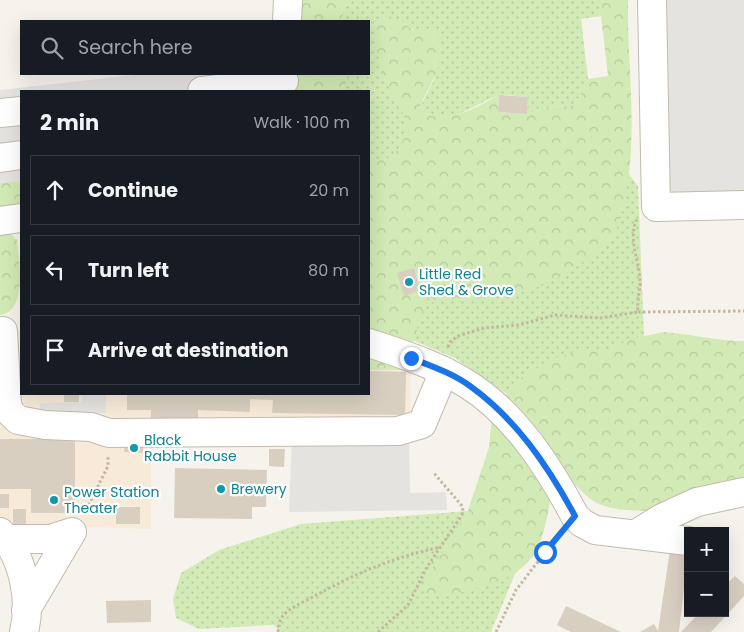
<!DOCTYPE html>
<meta charset="utf-8">
<style>
body{margin:0;font-family:Poppins,sans-serif;background:#20242c;color:#f1f3f6}
.controls{position:absolute;right:15px;bottom:15px;display:grid;overflow:hidden;border-radius:0px;box-shadow:0 5px 20px #0002}
.controls button{width:45px;height:45px;display:grid;place-items:center;padding:0;border:0;border-bottom:1px solid #363941;background:#171b24;color:#f1f3f6;font:25px sans-serif}
.stop{position:absolute;width:15px;height:15px;margin:-11px;border:4px solid #1a73e8;border-radius:50%;background:#fff}
.stop.end{background:#1a73e8;border-color:#fff;box-shadow:0 1px 5px #0008}
.list{margin:0;padding:0;list-style:none}
h2{display:flex;justify-content:space-between;align-items:center;height:65px;margin:0;padding:0 20px;font-size:21px}
h2 small{font-size:16px;font-weight:400;color:#9ea1a6}
.list li{display:grid;grid-template-columns:32px 1fr auto;gap:15px;align-items:center;box-sizing:border-box;height:70px;margin:0 10px 10px;padding:0 10px;border:1px solid #363941;border-radius:0px}
.list b{display:block;font-size:19px;white-space:nowrap}
.list em{font-size:16px;font-style:normal;color:#9ea1a6}
.icon{flex:none;width:28px;height:28px;fill:none;stroke:currentColor;stroke-width:2;stroke-linecap:round;stroke-linejoin:round}
.map{position:relative;flex:none;width:744px;height:632px;overflow:hidden}
.search{position:absolute;background:#171b24;box-shadow:0 5px 20px #0002;left:20px;top:20px;width:350px;height:55px;display:flex;align-items:center;gap:12px;box-sizing:border-box;padding:0 18px;border-radius:0px;color:#9ea1a6;font-size:19px}
.panel{position:absolute;background:#171b24;box-shadow:0 5px 20px #0002;left:20px;top:90px;width:350px;height:305px;border-radius:0px}
.map>svg:first-child{display:block}
.commercial{fill:#f7ead8}
.green{fill:url(#green-dots)}
.forest{fill:url(#forest-crowns)}
.parking{fill:#e5e3e0}
.building{fill:#d8cfc1}
.lines{fill:none;stroke-linecap:round;stroke-linejoin:round}
.minor-casing{stroke:#c2bbae;stroke-width:30}
.path{stroke:#c4b79f;stroke-width:3;stroke-dasharray:2.5 2.5;stroke-linecap:butt}
.minor{stroke:#fff;stroke-width:28}
.route{stroke:#1a73e8;stroke-width:6}
.culture-dot{fill:#0f9aa8;stroke:#fff;stroke-width:2}
.labels{text-anchor:middle;dominant-baseline:central;stroke-width:4.5;stroke-linejoin:round;paint-order:stroke}
.culture-label{font-size:14px;fill:#0d838f;stroke:#fff;text-anchor:start}
</style>
<div class="map">
<svg width="744" height="632" viewBox="0 0 744 632">
<defs>
<pattern id="green-dots" width="8" height="8" patternUnits="userSpaceOnUse" patternTransform="scale(1.25)"><rect width="8" height="8" fill="#d2eab5"/><path d="M2 2h.1M6 6h.1" fill="none" stroke="#b6ca9c" stroke-width="1.8" stroke-linecap="round"/></pattern>
<pattern id="forest-crowns" width="20" height="18" patternUnits="userSpaceOnUse" patternTransform="scale(1.25)"><rect width="20" height="18" fill="#d2eab5"/><path d="M2 6a3 3 0 1 1 6 0M12 15a3 3 0 1 1 6 0" fill="none" stroke="#b6ca9c"/></pattern>
</defs>
<rect width="100%" height="100%" fill="#f6f3ec"/>
<polygon class="commercial" points="21,329 21,394 369,394 369,348 411,362 410,423 151,425 151,529 90,527 29,535 0,521 0,349"/>
<path class="green" d="M317,0H602L601,16L581,19L588,79L580,97L571,106L548,107L527,114L528,97C519,97 505,93 497,96C470,106 455,125 424,113L420,107L434,80L441,50L401,21L417,117L626,170L638,186L644,337L553,486L544,526L535,553L515,574L491,632H281L274,625L199,629L176,618L173,599L181,573L219,550L301,524L468,511L489,448L492,419L507,394L455,358L369,322V91H303V74H369V21H302Z"/>
<g class="forest">
<polygon points="300,0 354,0 344,9 342,21 297,21"/>
<path d="M602,0H628C627,65 638,128 626,193C623,208 620,228 610,240C602,249 582,263 571,270C543,289 512,297 478,299C464,300 446,296 433,302C421,307 417,327 416,338L409,346L369,332V162C375,161 382,160 387,158C400,153 410,132 405,119C403,110 395,101 391,92C385,80 366,30 378,19C381,18 386,17 389,16L401,21L414,31H435C452,57 430,82 420,107L424,113C451,124 475,108 499,95L498,112L527,114L548,107L571,106L580,97L588,79L608,76L601,16Z"/>
<polygon points="294,74 347,74 347,81 342,91 294,91"/>
<polygon points="21,181 21,207 0,208 0,183"/>
<path d="M0,229L6,230L17,240C19,259 28,312 0,315Z"/>
<path d="M664,332C691,334 717,341 744,341V499C706,505 634,519 599,504C587,499 576,485 567,476L553,486C549,505 545,537 535,553C513,587 464,592 428,597L424,581L468,511L489,448L492,419L507,394L521,378L552,359L580,350H604L635,338Z"/>
<polygon points="369,351 405,368 402,370 369,370"/>
</g>
<g class="parking">
<polygon points="662,0 744,0 744,196 679,198 668,188"/>
<polygon points="142,74 261,74 261,91 21,91 21,181 0,183 0,90"/>
<polygon points="83,394 106,394 106,413 40,413 40,403 82,402"/>
<polygon points="292,437 409,438 410,493 446,492 447,510 289,512"/>
</g>
<g class="building">
<polygon points="499,95 528,97 527,114 498,112"/>
<polygon points="414,268 420,290 404,296 397,273"/>
<polygon points="369,371 406,372 405,415 272,413 273,400 250,399 250,412 198,410 198,423 151,422 151,410 127,410 127,394 369,394"/>
<rect x="64" y="394" width="15" height="8"/>
<polygon points="0,439 75,439 75,513 31,513 31,489 0,489"/>
<polygon points="125,442 144,443 143,453 124,452"/>
<polygon points="269,449 285,449 284,467 269,466"/>
<polygon points="175,468 267,470 266,507 252,507 252,519 174,518"/>
<rect x="0" y="494" width="9" height="14"/>
<rect x="116" y="507" width="24" height="17"/>
<rect x="13" y="509" width="13" height="16"/>
<polygon points="670,550 688,553 679,632 640,632 654,624 658,631"/>
<polygon points="735,576 744,584 744,596 711,632 681,632 699,613 725,613 725,586"/>
<polygon points="151,600 151,622 107,623 106,601"/>
<polygon points="566,606 621,632 571,632 557,625"/>
</g>
<g class="lines">
<g class="minor-casing">
<g id="minor">
<polyline points="652,0 656,207 744,205"/>
<polyline points="287,21 288,0"/>
<polyline points="202,91 284,81"/>
<polyline points="0,113 21,111"/>
<polyline points="0,158 21,155"/>
<polyline points="0,221 21,218"/>
<polyline points="3,331 7,404 10,412 18,420 45,425 91,427 109,433 398,431 422,424 444,371"/>
<path d="M369,343C402,354 437,365 467,384C515,414 549,467 575,516L582,523L595,530L688,541"/>
<path d="M0,532C23,556 32,600 24,632"/>
<polyline points="636,534 662,518 697,502 744,492"/>
<polyline points="6,539 50,539 72,532 26,610"/>
</g>
</g>
<g class="path">
<polyline points="638,312 744,311"/>
<path d="M448,347L450,342L458,336L484,328L519,325L555,315L600,318L638,312C637,301 639,295 640,285C641,264 627,239 637,219"/>
<polyline points="84,514 108,466 108,456"/>
<path d="M278,632C279,627 279,622 282,617C289,608 302,603 311,598C356,573 391,558 441,547"/>
<polyline points="378,632 408,605 427,567 462,515 463,507 433,472"/>
<polyline points="496,632 516,590 561,532"/>
</g>
<use href="#minor" class="minor"/>
</g>
<g class="lines">
<path class="route" d="M411,358C431,366 452,373 470,386C516,419 548,466 575,516L545,552"/>
</g>
<g class="culture-dot">
<circle cx="409" cy="282" r="5"/>
<circle cx="134" cy="448" r="5"/>
<circle cx="221" cy="489" r="5"/>
<circle cx="54" cy="500" r="5"/>
</g>
<g class="labels">
<g class="culture-label">
<text x="419" y="274">Little Red<tspan x="419" dy="16">Shed &amp; Grove</tspan></text>
<text x="144" y="440">Black<tspan x="144" dy="16">Rabbit House</tspan></text>
<text x="231" y="489">Brewery</text>
<text x="64" y="492">Power Station<tspan x="64" dy="16">Theater</tspan></text>
</g>
</g>
</svg>
<div class="controls">
<button>+</button>
<button>−</button>
</div>
<div class="stop" style="left:545px;top:552px"></div>
<div class="stop end" style="left:411px;top:358px"></div>
<div class="search"><svg class="icon" aria-label="search" viewBox="0 0 24 24"><circle cx="10" cy="10" r="6"/><path d="M15 15l6 6"/></svg>Search here</div>
<section class="panel">
<h2>2 min<small>Walk · 100 m</small></h2>
<ul class="list">
<li><svg class="icon" aria-label="ahead" viewBox="0 0 24 24"><path d="M12 20V5M6 11l6-6 6 6"/></svg><div><b>Continue</b></div><em>20 m</em></li>
<li><svg class="icon" aria-label="left" viewBox="0 0 24 24"><path d="M17 20v-9H6M10 6l-5 5 5 5"/></svg><div><b>Turn left</b></div><em>80 m</em></li>
<li><svg class="icon" aria-label="arrive" viewBox="0 0 24 24"><path d="M6 21V4h12l-3 4 3 4H6"/></svg><div><b>Arrive at destination</b></div></li>
</ul>
</section>
</div>
